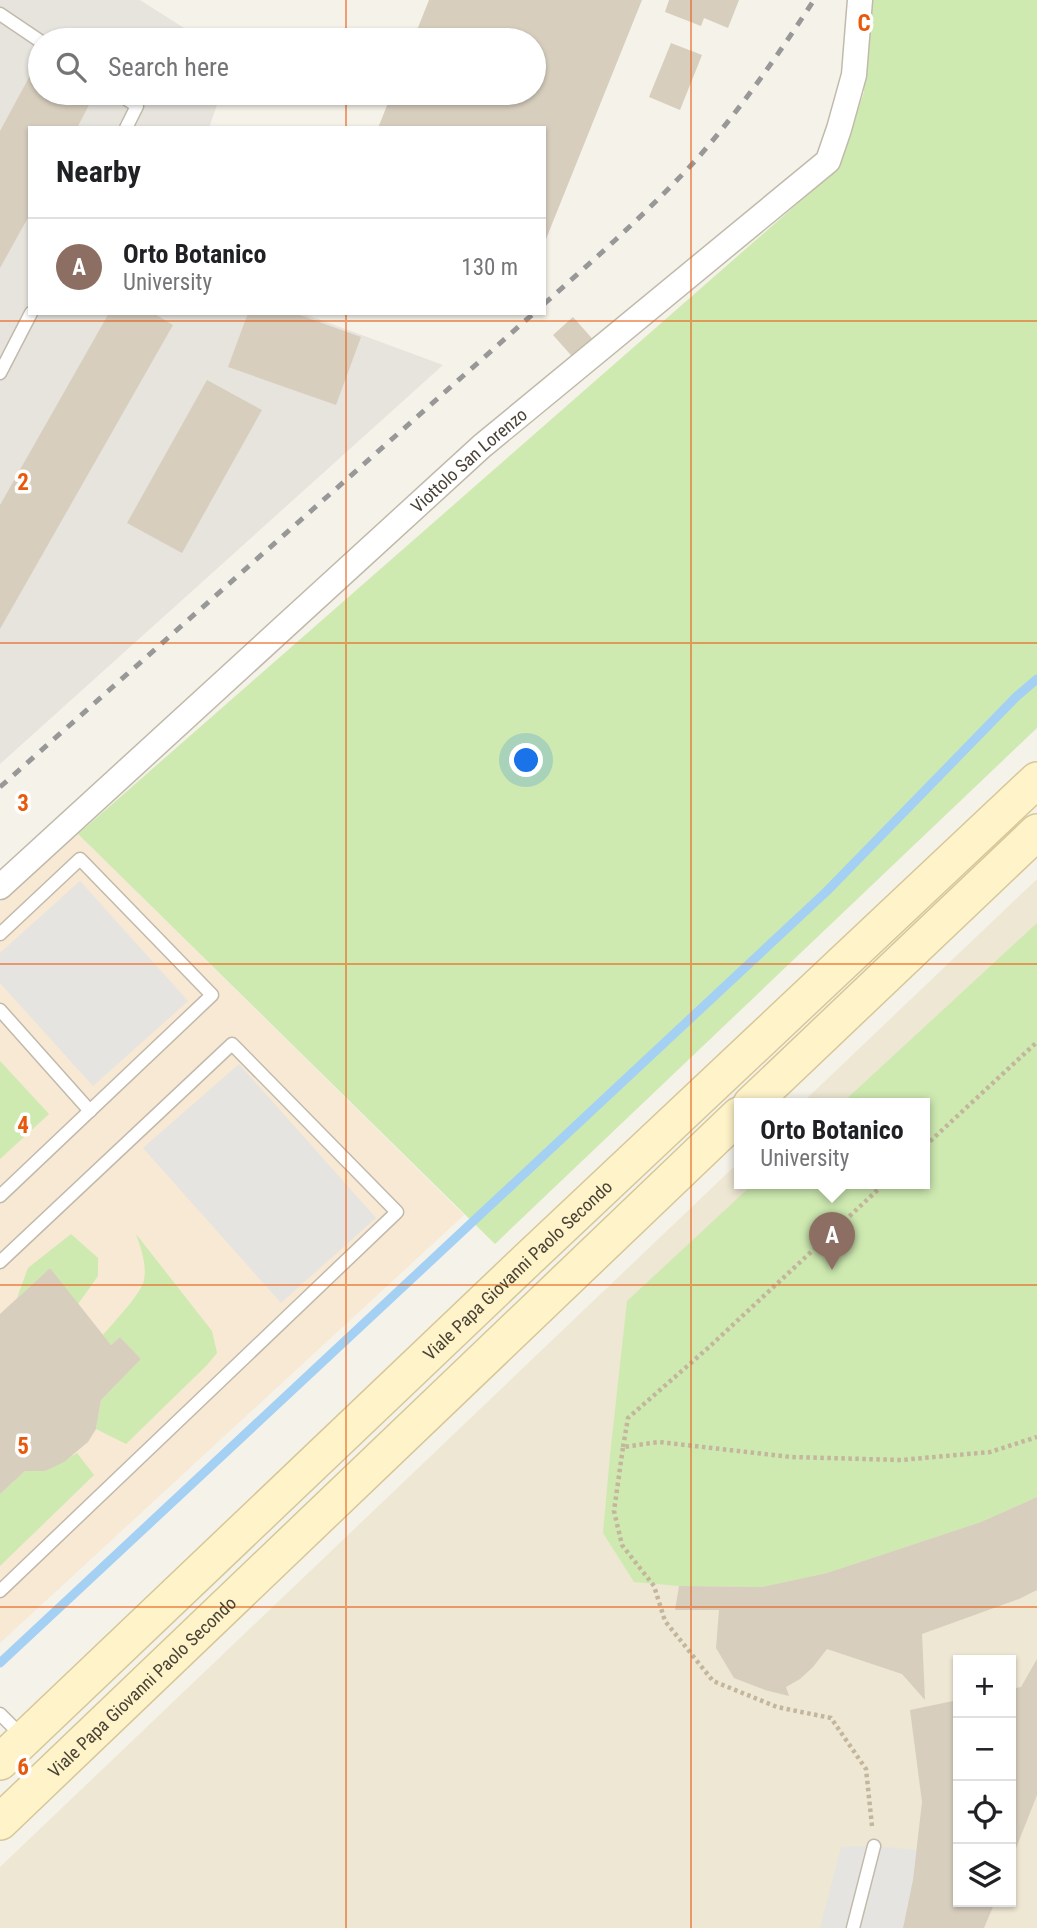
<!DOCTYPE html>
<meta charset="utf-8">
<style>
body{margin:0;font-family:"Roboto Condensed",sans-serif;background:#f6f6f6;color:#202124}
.controls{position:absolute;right:21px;bottom:21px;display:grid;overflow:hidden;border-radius:0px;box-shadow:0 2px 5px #0004}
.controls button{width:63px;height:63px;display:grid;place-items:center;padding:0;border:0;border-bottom:2px solid #e0e0e0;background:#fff;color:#202124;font:35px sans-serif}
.you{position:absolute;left:527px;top:761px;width:24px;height:24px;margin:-18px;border:5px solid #fff;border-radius:50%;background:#1a73e8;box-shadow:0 0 0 10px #1a73e833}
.badge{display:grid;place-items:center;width:46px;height:46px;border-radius:50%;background:#ff4116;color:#fff;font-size:23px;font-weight:700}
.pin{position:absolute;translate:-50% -58px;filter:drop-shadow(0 2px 4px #0008)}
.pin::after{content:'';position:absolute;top:37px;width:24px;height:21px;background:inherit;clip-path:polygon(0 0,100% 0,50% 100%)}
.popup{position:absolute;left:734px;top:1098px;width:196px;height:91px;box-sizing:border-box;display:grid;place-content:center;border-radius:0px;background:#fff;filter:drop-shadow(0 2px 5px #0005);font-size:23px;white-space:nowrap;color:#757577}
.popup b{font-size:26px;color:#202124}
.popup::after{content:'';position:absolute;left:50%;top:100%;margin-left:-14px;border:14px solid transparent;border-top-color:#fff}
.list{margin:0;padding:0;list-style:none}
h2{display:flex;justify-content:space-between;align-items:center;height:91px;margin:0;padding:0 28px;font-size:30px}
h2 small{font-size:23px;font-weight:400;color:#757577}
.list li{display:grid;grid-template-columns:46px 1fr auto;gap:21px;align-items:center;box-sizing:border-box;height:98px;padding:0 28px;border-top:2px solid #e0e0e0}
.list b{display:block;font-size:26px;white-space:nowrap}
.list p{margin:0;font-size:23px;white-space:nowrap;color:#757577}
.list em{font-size:23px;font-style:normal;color:#757577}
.icon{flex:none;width:38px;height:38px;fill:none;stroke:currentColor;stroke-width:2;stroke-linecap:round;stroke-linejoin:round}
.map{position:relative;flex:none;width:1037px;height:1928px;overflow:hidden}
.search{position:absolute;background:#fff;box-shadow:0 2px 5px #0004;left:28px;top:28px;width:518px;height:77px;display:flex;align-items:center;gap:18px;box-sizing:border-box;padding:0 24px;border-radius:38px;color:#757577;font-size:26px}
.panel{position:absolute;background:#fff;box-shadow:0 2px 5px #0004;left:28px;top:126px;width:518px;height:189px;border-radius:0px}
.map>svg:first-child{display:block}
.commercial{fill:#f7e9d4}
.industrial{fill:#e7e3dd}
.education{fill:#eee7d3;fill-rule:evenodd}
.green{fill:#ceeab1}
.parking{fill:#e6e4e1}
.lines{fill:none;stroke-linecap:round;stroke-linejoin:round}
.stream{stroke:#a4d0f3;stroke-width:9}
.building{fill:#d7cebe}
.lane-casing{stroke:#c1baab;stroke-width:15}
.street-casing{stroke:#c1baab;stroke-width:27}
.secondary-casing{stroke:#d6c798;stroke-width:38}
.path{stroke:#c3b69c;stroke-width:4.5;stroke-dasharray:3.5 3.5;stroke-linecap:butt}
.lane{stroke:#fff;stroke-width:12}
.street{stroke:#fff;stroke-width:24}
.secondary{stroke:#fff4c9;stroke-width:35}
.rail{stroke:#989898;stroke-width:5;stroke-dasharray:9 9;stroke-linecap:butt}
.grid{fill:none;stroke:#e8590c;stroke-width:2;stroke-opacity:0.55}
.labels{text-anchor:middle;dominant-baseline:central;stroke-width:7;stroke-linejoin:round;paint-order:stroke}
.street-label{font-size:18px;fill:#494237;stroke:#fff}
.grid-label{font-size:23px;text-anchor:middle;font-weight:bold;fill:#e8590c;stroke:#fff;stroke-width:7;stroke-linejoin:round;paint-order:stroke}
</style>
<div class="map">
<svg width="1037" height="1928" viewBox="0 0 1037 1928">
<rect width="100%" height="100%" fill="#f5f2e9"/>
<polygon class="commercial" points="78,834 464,1215 0,1643 0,902"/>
<polygon class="industrial" points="0,0 140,0 203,40 40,40 40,93 221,93 209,128 30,128 30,313 302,313 443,365 0,764"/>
<path class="education" d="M1037,879V1928H0V1867L739,1162V1184H925V1104H801ZM958,1660H1011V1902H958Z"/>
<g class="green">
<polygon points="863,0 1037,0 1037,728 495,1244 78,834 837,169 864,92"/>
<polygon points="1037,923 1037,1497 981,1522 827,1573 762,1587 679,1586 634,1582 603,1533 610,1455 627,1301 753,1184 925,1184 925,1104 841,1104"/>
<polygon points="0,1061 49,1114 0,1159"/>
<polygon points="71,1234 98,1258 98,1276 78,1304 50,1268 17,1298 28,1268"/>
<path d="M136,1234L212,1331L217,1353L207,1365L126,1444L96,1429L101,1400L141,1359L120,1337L111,1345L103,1335C113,1323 142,1293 144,1280C147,1265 141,1248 136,1234Z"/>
<polygon points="77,1453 94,1475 0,1566 0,1494 25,1471 45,1471"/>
</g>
<g class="parking">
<polygon points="80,881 188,1001 93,1086 0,983 0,953"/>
<polygon points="239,1064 376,1218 281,1303 143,1148"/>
<polygon points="874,1846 917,1850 913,1881 903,1928 820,1928 841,1847"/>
</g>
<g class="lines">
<polyline class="stream" points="0,1663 827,891 1016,697 1037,679"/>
</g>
<g class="building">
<polygon points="429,0 642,0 544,244 544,128 378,128 392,93 534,93 534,40 413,40"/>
<polygon points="669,0 739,0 728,28 704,18 701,26 665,12"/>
<polygon points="671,43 702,55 680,110 649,97"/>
<polygon points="33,70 40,74 40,93 76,93 91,101 77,128 30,128 30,214 0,268 0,131"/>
<polygon points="109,313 153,313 173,325 0,629 0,505"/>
<polygon points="248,313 294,313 361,337 336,405 228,367"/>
<polygon points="573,317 597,344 577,362 553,335"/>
<polygon points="207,380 262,410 182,553 127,523"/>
<polygon points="50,1268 111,1345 120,1337 141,1359 101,1400 96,1429 88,1442 64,1462 45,1471 25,1471 0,1494 0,1314"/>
<polygon points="1037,1497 1037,1590 1019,1599 922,1634 925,1700 902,1674 827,1649 813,1667 800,1679 786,1687 789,1696 765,1690 734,1678 716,1648 719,1610 675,1610 679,1586 762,1587 827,1573 981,1522"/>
<polygon points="1037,1659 1037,1795 1011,1861 1011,1689 1021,1687"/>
<polygon points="958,1700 958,1902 995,1902 984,1928 903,1928 913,1880 922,1802 910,1710"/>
</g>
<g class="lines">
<g class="lane-casing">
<g id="lane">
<polyline points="0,14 40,41"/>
<polyline points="117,93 137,106 126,128"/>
<polyline points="0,373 31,313"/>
<polyline points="0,934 80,859 212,995 0,1196"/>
<polyline points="0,1010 90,1111"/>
<polyline points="0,1262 232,1044 397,1212 0,1591"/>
<polyline points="0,1714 24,1738"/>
<polyline points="853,1928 874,1846"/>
</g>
</g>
<g class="street-casing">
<g id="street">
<path id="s1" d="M0,887L482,446L828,161L839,129L854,75L860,0"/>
</g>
</g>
<g class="secondary-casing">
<g id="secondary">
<polyline points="751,1104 1037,832"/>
<path id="s2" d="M0,1762L526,1261L1037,780"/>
<path id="s3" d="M0,1822L739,1115"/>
</g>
</g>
<g class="path">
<polyline points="925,1146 1037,1042"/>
<polyline points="623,1447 628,1418 708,1348 884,1184"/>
<polyline points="872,1826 866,1769 831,1718 777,1707 713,1681 665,1621 654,1586 622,1545 614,1511 623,1447 659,1442 791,1457 901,1460 990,1452 1037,1437"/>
</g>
<use href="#lane" class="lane"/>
<use href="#street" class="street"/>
<use href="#secondary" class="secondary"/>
<g class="rail">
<path d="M544,304C596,258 649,211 696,160C740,110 778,55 814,0"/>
<polyline points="0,787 534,313"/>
</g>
</g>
<path class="grid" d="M346,0V40M691,0V1928M346,93V128M346,313V1928M0,321H1037M0,643H1037M0,964H1037M0,1285H1037M0,1607H1037"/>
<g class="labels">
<g class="street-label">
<text stroke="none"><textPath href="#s1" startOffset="634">Viottolo San Lorenzo</textPath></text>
<text stroke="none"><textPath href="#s2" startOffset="714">Viale Papa Giovanni Paolo Secondo</textPath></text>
<text stroke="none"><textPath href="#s3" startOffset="196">Viale Papa Giovanni Paolo Secondo</textPath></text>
</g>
</g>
<g class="grid-label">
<text x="864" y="31">C</text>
<text x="23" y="490">2</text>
<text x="23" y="811">3</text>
<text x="23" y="1133">4</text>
<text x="23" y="1454">5</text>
<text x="23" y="1775">6</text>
</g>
</svg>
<div class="controls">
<button>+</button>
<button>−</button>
<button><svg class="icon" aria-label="locate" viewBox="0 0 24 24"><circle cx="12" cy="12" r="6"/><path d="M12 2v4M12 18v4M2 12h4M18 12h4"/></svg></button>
<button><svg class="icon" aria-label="layers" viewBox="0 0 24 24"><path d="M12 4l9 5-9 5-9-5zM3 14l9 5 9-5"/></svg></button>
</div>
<div class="you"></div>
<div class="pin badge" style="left:832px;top:1270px;background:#8d6e63">A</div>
<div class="popup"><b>Orto Botanico</b>University</div>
<div class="search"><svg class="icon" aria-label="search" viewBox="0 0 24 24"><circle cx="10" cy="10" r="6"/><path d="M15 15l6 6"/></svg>Search here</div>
<section class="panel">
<h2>Nearby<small></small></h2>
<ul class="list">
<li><span class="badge" style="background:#8d6e63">A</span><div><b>Orto Botanico</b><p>University</p></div><em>130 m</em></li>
</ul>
</section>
</div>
